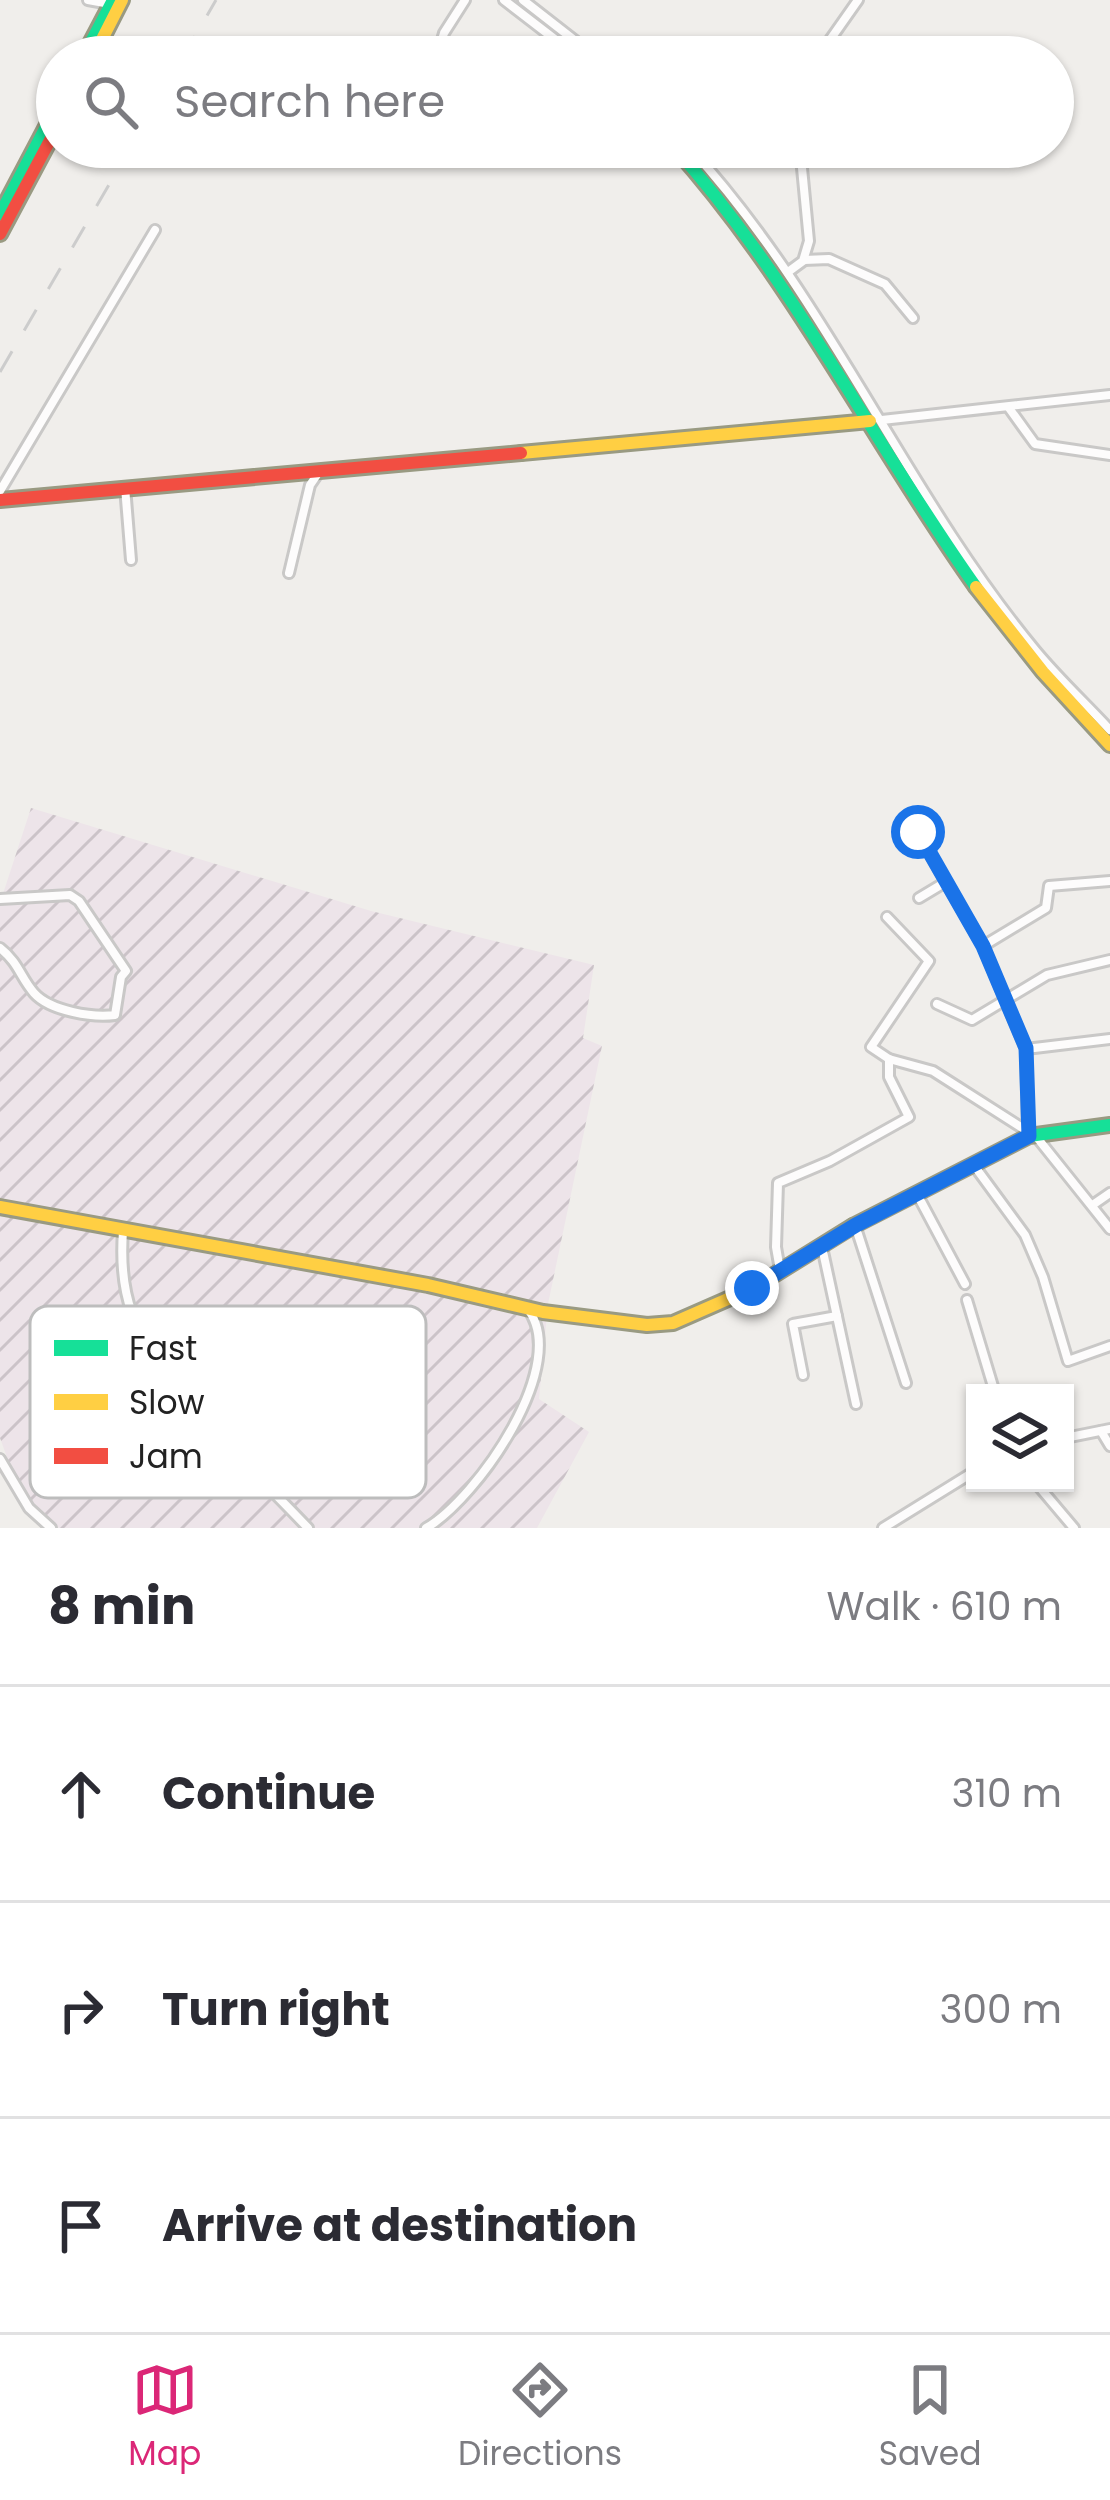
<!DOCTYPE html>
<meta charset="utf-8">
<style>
body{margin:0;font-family:Poppins,sans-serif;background:#f2f2f3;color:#2b2b33}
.controls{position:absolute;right:36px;bottom:36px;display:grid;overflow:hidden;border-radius:0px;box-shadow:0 3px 9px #0004}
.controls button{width:108px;height:108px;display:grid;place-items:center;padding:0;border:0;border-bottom:3px solid #e1e1e2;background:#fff;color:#2b2b33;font:60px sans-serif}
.stop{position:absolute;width:36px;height:36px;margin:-27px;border:9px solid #1a73e8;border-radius:50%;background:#fff}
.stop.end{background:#1a73e8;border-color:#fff;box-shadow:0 3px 12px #0008}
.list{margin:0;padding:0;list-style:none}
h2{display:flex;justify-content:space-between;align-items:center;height:156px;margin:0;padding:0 48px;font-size:51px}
h2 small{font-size:39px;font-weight:400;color:#7c7c81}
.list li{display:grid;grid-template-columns:78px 1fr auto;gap:36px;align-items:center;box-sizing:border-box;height:216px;padding:0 48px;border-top:3px solid #e1e1e2}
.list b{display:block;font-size:45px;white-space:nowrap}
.list em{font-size:39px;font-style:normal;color:#7c7c81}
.icon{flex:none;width:66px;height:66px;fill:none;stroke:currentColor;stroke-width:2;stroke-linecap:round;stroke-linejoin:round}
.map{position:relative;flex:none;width:1110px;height:1528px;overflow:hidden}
.search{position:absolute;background:#fff;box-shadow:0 3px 9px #0004;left:36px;right:36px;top:36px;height:132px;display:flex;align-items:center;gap:30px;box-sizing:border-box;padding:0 42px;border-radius:66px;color:#7c7c81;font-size:45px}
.sheet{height:804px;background:#fff}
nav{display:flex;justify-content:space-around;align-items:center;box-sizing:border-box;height:168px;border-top:3px solid #e1e1e2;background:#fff;font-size:33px;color:#7c7c81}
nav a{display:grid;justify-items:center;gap:6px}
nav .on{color:#db2777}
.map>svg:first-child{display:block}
.industrial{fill:url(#industrial-furrows)}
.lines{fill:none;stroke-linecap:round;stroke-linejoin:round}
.street-casing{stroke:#c9c8c7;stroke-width:14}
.fast-casing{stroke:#999a82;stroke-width:18}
.slow-casing{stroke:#999a82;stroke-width:18}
.jam-casing{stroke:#999a82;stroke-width:18}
.street{stroke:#fdfcfc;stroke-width:8}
.fast{stroke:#16e098;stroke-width:12}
.slow{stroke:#ffcf43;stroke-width:12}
.jam{stroke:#f24e42;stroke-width:12}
.rail{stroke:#ccc;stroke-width:3;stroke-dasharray:24 24;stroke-linecap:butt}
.route{stroke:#1a73e8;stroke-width:15}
.key{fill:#fff;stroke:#bdbdbd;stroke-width:3}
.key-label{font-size:33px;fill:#222}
</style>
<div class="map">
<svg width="1110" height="1528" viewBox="0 0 1110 1528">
<defs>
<pattern id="industrial-furrows" width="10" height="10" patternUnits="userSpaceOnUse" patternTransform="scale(3)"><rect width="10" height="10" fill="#ede4e9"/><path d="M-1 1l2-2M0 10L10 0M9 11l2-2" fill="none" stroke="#cbc3c8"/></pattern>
</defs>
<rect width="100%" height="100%" fill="#f0eeeb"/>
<polygon class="industrial" points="31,808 371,911 594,965 583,1038 602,1046 548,1304 539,1399 589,1432 537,1528 59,1528 34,1507 16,1482 0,1438 0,903"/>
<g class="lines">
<g class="street-casing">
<g id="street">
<polyline points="88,0 110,4"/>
<polyline points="504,0 578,57"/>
<polyline points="523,0 596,57"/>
<polyline points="437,57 444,33 465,0"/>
<polyline points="818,57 858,0"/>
<path d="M689,147C828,298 905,493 1035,650C1058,678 1085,703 1110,730"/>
<polyline points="804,260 829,259 885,284 913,318"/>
<polyline points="788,272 803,261 809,241 800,147"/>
<polyline points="1009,408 1035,444 1110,455"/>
<polyline points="882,420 1110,395"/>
<polyline points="125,487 131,560"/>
<polyline points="0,491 155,230"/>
<polyline points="289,573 310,485 319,472"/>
<polyline points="918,833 983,946 1026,1049 1028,1134"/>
<polyline points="919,898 944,883"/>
<path d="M0,899L70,895L79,901L126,971L121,977L115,1015C93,1018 50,1011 34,993C20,977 19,963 0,948"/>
<polyline points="887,917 929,961 871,1047 889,1059 933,1071 1027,1131"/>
<polyline points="983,946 1046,908 1049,886 1110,881"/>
<polyline points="937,1004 972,1020 1047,975 1110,960"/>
<polyline points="1026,1049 1110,1039"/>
<polyline points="1035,1135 1110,1229"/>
<polyline points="973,1164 1025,1235 1043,1277 1068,1361 1110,1346"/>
<polyline points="917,1194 965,1284"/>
<polyline points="1094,1204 1110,1193"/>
<polyline points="855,1225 906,1383"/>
<path d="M123,1231C121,1259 122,1286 132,1313C156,1379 258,1475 308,1528"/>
<polyline points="822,1247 856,1404"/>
<polyline points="780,1270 776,1247 778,1183 830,1161 909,1117 889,1077 889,1059"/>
<polyline points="967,1300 995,1393"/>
<polyline points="803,1375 793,1324 837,1316"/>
<polyline points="1101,1431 1110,1446"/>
<polyline points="1065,1438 1110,1429"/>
<polyline points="0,1459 29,1508 51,1528"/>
<polyline points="1036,1483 1074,1528"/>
<path d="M426,1528C476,1500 574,1361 526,1307"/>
<polyline points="883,1528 975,1471"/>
</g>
</g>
<g class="fast-casing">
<g id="fast">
<polyline points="83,57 113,0"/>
<path d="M674,147C794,281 872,441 976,587"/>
<polyline points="0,214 57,106"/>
<polyline points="853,1226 1029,1136 1110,1125"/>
</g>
</g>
<g class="slow-casing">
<g id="slow">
<polyline points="93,57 122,0"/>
<polyline points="521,453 870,421"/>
<polyline points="976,587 1043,672 1110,745"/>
<polyline points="0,1207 428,1285 543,1312 647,1325 673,1323 753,1288 853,1226"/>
</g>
</g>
<g class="jam-casing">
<g id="jam">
<polyline points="0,234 57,127"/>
<polyline points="0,500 521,453"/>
</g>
</g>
<use href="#street" class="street"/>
<use href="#fast" class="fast"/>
<use href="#slow" class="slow"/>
<use href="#jam" class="jam"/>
<g class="rail">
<polyline points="183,57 216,0"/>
<polyline points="0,372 131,147"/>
</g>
</g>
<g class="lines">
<polyline class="route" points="752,1288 856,1225 1029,1136 1026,1048 983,946 918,832"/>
</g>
<rect x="30" y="1306" width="396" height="192" rx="18" class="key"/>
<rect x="54" y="1340" width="54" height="16" fill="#16e098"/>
<rect x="54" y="1394" width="54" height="16" fill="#ffcf43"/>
<rect x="54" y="1448" width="54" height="16" fill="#f24e42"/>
<g class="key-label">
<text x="129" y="1360">Fast</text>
<text x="129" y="1414">Slow</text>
<text x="129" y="1468">Jam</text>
</g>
</svg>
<div class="controls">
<button><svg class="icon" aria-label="layers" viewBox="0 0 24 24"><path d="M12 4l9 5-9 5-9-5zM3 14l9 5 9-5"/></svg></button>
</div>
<div class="stop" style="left:918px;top:832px"></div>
<div class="stop end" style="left:752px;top:1288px"></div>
<div class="search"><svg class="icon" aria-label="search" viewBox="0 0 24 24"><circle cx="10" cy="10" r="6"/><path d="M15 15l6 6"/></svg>Search here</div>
</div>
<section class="sheet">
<h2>8 min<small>Walk · 610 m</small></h2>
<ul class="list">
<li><svg class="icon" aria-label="ahead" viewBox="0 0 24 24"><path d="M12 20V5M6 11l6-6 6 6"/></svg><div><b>Continue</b></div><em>310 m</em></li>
<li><svg class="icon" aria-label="right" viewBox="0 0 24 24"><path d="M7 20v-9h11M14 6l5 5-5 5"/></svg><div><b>Turn right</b></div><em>300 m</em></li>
<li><svg class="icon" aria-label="arrive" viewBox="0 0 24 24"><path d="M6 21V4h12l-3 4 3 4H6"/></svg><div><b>Arrive at destination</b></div></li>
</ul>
</section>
<nav>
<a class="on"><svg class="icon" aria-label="map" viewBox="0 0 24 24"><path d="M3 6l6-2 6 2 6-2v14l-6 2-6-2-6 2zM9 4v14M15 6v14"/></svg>Map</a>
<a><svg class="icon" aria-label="directions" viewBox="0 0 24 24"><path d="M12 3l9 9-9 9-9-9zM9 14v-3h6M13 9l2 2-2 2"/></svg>Directions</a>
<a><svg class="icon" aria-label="saved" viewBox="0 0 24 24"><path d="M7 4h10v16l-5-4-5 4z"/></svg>Saved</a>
</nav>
